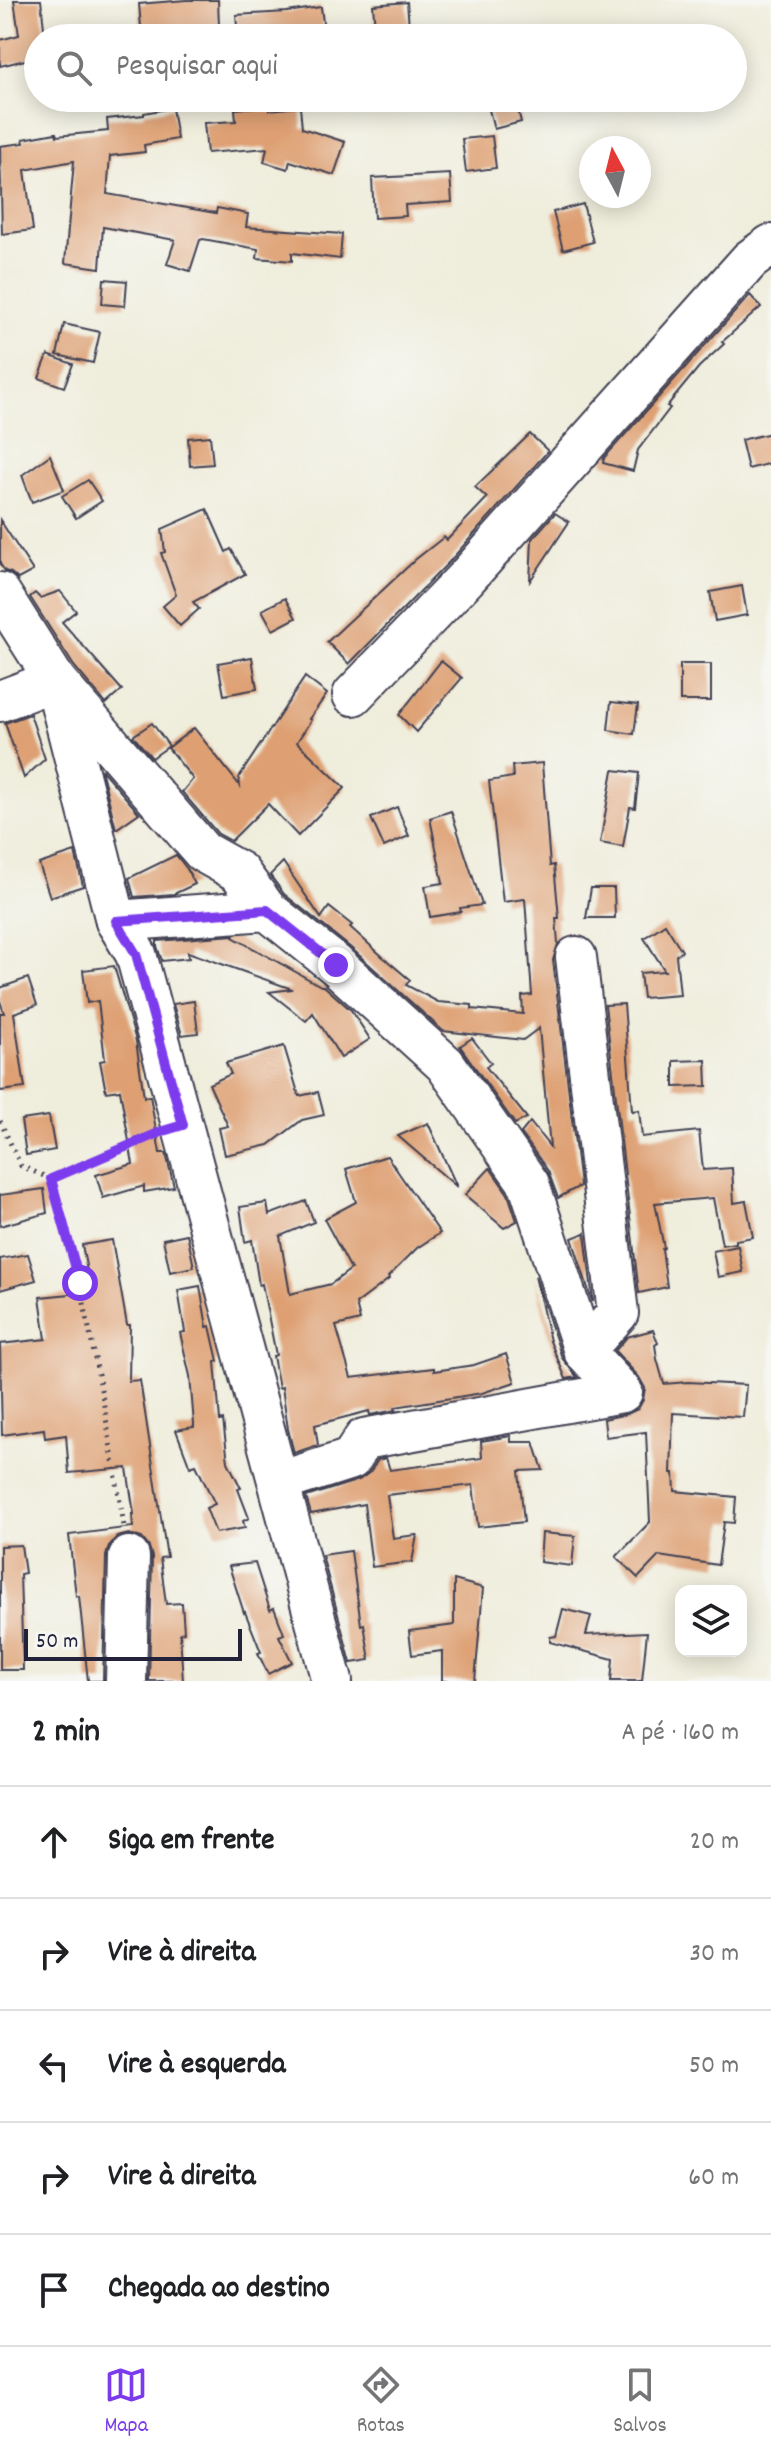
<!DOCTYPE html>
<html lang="pt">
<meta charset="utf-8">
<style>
body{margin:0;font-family:Dekko,sans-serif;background:#f2f2f2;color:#202124}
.controls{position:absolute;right:24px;bottom:24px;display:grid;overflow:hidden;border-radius:16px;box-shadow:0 4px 20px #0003}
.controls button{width:72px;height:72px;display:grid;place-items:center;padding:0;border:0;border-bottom:2px solid #e0e0e0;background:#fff;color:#202124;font:40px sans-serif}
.compass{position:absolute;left:579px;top:136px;width:72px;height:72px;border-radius:50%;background:#fff;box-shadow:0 4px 20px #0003;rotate:353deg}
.scale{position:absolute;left:24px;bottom:20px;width:218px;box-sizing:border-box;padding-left:8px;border:4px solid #22223b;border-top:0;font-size:22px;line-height:28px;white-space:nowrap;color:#22223b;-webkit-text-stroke:6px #f6f6f2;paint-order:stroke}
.stop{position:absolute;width:24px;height:24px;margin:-18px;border:6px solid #7c3aed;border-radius:50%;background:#fff}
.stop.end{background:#7c3aed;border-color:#fff;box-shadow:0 2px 8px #0008}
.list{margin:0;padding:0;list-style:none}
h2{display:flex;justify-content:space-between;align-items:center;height:104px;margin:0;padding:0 32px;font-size:34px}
h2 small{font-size:26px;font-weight:400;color:#757577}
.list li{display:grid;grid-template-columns:52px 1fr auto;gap:24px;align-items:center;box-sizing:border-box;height:112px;padding:0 32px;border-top:2px solid #e0e0e0}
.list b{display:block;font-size:30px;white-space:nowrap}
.list em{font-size:26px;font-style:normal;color:#757577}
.icon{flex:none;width:44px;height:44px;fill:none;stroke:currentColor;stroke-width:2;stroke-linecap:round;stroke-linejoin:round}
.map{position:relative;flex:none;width:771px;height:1681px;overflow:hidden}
.search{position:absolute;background:#fff;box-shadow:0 4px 20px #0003;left:24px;right:24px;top:24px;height:88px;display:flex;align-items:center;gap:20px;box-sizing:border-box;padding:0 28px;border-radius:44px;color:#757577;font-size:30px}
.sheet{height:664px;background:#fff}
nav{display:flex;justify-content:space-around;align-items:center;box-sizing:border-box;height:112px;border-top:2px solid #e0e0e0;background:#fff;font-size:22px;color:#757577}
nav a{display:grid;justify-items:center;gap:4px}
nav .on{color:#7c3aed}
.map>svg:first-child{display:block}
.building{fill:#dea073}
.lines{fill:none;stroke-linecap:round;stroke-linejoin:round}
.minor-casing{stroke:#414053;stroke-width:44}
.path{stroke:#414053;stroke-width:5;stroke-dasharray:2 6;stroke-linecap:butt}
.minor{stroke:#fff;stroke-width:40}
.route{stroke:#7c3aed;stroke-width:10}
</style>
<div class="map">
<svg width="771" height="1681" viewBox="0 0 771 1681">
<rect width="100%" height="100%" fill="#f6f6f2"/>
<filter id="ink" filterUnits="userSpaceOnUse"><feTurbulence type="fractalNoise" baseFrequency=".0125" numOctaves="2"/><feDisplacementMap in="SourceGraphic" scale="16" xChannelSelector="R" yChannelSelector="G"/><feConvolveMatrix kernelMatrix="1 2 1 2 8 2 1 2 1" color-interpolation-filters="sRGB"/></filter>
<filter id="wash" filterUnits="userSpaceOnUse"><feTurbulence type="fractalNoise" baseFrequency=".006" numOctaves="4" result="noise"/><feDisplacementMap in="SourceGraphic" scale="32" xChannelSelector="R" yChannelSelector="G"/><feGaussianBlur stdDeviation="1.8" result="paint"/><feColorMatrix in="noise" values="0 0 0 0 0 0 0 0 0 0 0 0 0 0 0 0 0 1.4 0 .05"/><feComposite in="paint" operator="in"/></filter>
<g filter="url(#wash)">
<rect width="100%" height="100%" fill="#efeddb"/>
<g id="blocks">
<g class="building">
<polygon points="14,0 41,0 45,38 38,38 38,57 0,66 0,40 19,35"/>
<polygon points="186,0 218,0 219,26 181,28 183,38 142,38 139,4"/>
<polygon points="407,2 410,38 376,38 373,5"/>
<polygon points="321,7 325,38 238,38 236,15 287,12"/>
<polygon points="486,98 515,98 521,122 494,129"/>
<polygon points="269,106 269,110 300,107 302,128 345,142 334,175 290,161 288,169 264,162 267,148 207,153 204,123 236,121 235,109"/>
<polygon points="172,108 177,139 144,145 145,152 110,156 107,194 216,213 217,208 248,214 246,227 342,234 340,259 292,253 292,261 257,258 258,249 203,239 200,240 190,271 167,264 175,240 103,227 100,268 65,263 74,161 25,170 33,230 2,234 0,146 24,143 23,139 56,133 57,136 108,131 107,119 144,115 144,113"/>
<polygon points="492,136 496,168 466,172 462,139"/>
<polygon points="450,174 452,202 405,205 406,216 374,218 372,178"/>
<polygon points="583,204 593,242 563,250 553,212"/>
<polygon points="104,279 127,281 125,306 102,304"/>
<polygon points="750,295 761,307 722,342 724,344 699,367 667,406 670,408 638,450 633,471 603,463 604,458"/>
<polygon points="64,324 100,332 93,363 57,355"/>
<polygon points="48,355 73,364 64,387 39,378"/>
<polygon points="771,433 771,463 748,469 741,440"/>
<polygon points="530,434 548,451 449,562 349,664 327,642 416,559 444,537 447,540 487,498 475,487"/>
<polygon points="210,436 213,464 190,466 188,438"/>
<polygon points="50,455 64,490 32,502 22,475"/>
<polygon points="88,480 102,501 76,518 62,496"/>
<polygon points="207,509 226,552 231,549 245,574 193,602 199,609 180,626 163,606 176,595 161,553 165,552 162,529"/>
<polygon points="555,513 569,522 530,581 532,539"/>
<polygon points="0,520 33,571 18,579 11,573 5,571 0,564"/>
<polygon points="742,586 747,615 715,621 710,592"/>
<polygon points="60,591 76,611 62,622 122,690 106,704 74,666 30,597 35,593 40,598"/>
<polygon points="285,598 296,618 273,630 262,610"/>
<polygon points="252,657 257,689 224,695 218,663"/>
<polygon points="441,661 462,678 416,732 399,715"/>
<rect x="680" y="664" width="31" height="37"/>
<polygon points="305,677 327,694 309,719 311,720 297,742 345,788 298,836 268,804 231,841 218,834 182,792 193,779 168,748 194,728 240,786 239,777"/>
<polygon points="611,702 638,705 634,734 608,730"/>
<polygon points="30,714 45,759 24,778 5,723"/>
<polygon points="152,723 169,746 152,758 133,736"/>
<polygon points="542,763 550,866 554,865 559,918 556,918 558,944 553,960 580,1186 558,1198 548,1171 521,1133 530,1122 550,1147 539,1028 523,1040 443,1031 351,948 284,894 270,875 283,862 321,918 329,907 352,925 350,927 383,957 410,980 406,985 438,1002 472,1005 472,1009 523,1014 522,996 532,995 525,899 503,902 489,781 513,777 512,766"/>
<polygon points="101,769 139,813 116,829"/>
<polygon points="613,770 639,773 635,808 630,807 623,847 600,843"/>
<polygon points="397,807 409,836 384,847 371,818"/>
<polygon points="451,811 482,905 460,908 461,912 430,917 425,886 443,883 430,818"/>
<polygon points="75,852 83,886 50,897 39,864"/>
<polygon points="176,855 187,869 195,884 174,894 134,897 129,878"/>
<polygon points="591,888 614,888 615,918 586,918"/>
<polygon points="665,924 682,951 676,955 680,995 643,998 640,973 665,971 644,938"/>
<polygon points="234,935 233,937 321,986 324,986 351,1010 370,1039 341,1058 313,1013 306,1021 269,992 292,989 188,952 189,958 162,961 157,946 157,941"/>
<polygon points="114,966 136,1041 144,1097 150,1096 160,1153 166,1153 174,1187 144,1192 144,1186 103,1198 96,1175 133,1164 120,1090 106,1092 100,1061 105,1060 98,1001 87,1003 83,970"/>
<polygon points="28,978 37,1005 14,1013 25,1088 0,1091 0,1013 4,1013 0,1001 0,988"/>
<polygon points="194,1001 198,1033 182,1035 173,1004"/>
<polygon points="624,1004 632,1111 639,1110 642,1137 699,1131 703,1170 732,1168 734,1203 746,1201 753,1237 736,1240 736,1243 722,1245 713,1198 655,1203 664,1248 662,1249 667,1287 639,1293 605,1005"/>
<polygon points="472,1038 491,1063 486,1067 527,1118 515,1124 460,1046"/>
<polygon points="284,1046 299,1096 318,1092 324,1115 302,1120 269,1145 225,1155 219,1128 228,1126 209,1084 231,1074 226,1063"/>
<polygon points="706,1060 707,1086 674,1087 674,1061"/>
<polygon points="49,1116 55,1150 26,1155 21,1120"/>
<polygon points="428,1123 457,1187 398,1136"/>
<polygon points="387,1156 440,1233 417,1248 388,1277 389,1279 356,1304 360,1320 336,1326 351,1378 434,1368 434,1371 474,1365 506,1354 515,1382 482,1393 395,1407 396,1410 370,1415 369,1411 315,1425 318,1445 294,1453 288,1429 282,1387 279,1388 273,1356 276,1355 262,1284 259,1285 252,1240 245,1242 240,1207 267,1203 269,1215 306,1201 314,1222 280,1236 290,1294 331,1284 351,1269 324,1219 356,1202 346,1169"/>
<polygon points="490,1168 508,1194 517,1221 504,1228 465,1195"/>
<polygon points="44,1189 47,1213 0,1226 0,1195"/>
<polygon points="585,1233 593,1301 592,1301 572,1238"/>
<polygon points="187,1234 194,1267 170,1272 163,1239"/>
<polygon points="112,1240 127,1325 130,1325 129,1381 140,1380 167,1557 160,1558 166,1604 182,1603 184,1632 180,1633 183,1681 149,1681 152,1557 149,1547 142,1538 129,1534 117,1537 109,1546 106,1556 103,1681 88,1681 79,1596 76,1596 69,1535 133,1527 132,1514 134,1514 127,1468 69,1473 66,1435 45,1438 44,1429 2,1435 0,1344 46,1339 40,1297 91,1292 82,1245"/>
<polygon points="738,1246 743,1272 718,1277 713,1251"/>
<polygon points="28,1254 36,1280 0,1290 0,1259"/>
<polygon points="535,1276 562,1358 577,1377 566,1379 550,1341"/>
<polygon points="200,1286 207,1327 210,1326 218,1361 215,1362 220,1421 223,1420 228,1462 241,1488 238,1489 249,1518 243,1521 245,1528 216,1533 206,1508 215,1504 196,1465 190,1467 176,1430 194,1427 194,1424 190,1376 180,1333 185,1332 178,1290"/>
<polygon points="653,1330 658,1343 655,1345 657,1359 664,1384 688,1382 746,1385 743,1417 673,1413 671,1473 674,1473 675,1491 736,1497 734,1523 724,1522 718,1565 659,1556 638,1578 616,1557 650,1522 646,1432 606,1437 604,1419 627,1414 638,1409 643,1400 645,1388 639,1377 615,1351 627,1337"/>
<polygon points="511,1436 511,1442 534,1442 543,1470 519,1471 524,1522 478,1527 473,1485 387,1495 393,1538 417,1535 412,1562 372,1567 364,1504 311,1514 306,1497 359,1480 370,1472 378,1460 386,1458 390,1470 482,1458 481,1441"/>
<polygon points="542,1533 575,1536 572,1566 540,1562"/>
<polygon points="21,1545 25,1573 20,1574 23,1670 0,1670 0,1546"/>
<polygon points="351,1551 361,1625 364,1624 370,1660 351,1663 322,1555"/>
<polygon points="255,1563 270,1610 274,1608 284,1634 279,1636 292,1662 268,1674 258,1653 261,1652 245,1612 244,1613 229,1566"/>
<polygon points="454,1580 483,1588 475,1681 442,1681 442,1651 412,1655 409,1631 454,1625"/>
<polygon points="563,1609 591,1616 586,1635 647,1632 642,1681 611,1681 613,1659 550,1642 550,1637 556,1636"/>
</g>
</g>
</g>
<g filter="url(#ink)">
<use href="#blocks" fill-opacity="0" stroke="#414053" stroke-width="2"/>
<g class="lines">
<g class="minor-casing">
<g id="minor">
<polyline points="0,593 55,680 116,921 136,954 332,1681"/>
<polyline points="353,695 466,578 750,260 771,245"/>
<polyline points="0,701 55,680 203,852 239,872 267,910"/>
<polyline points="116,921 267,910 336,965 445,1064 529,1184 584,1351 622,1392 364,1439 351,1459 279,1482"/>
<polyline points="576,957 618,1313 584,1351"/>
<polyline points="126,1681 129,1557"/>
</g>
</g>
<g class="path">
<polyline points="0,1121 21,1166 51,1179 150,1136"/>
<polyline points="51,1179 80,1283 102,1394 124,1526"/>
</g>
<use href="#minor" class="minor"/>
</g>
</g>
<g class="lines" filter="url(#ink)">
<polyline class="route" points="80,1283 51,1179 163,1131 183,1125 136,954 116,921 267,910 336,965"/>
</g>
</svg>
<div class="controls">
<button><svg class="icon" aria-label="layers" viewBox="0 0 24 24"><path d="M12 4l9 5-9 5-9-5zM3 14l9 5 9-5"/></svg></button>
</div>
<svg class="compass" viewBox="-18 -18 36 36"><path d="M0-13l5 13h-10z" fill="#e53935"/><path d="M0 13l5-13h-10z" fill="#757577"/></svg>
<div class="scale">50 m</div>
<div class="stop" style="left:80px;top:1283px"></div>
<div class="stop end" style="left:336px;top:965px"></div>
<div class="search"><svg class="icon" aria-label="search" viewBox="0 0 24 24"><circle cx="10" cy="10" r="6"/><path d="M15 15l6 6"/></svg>Pesquisar aqui</div>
</div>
<section class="sheet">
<h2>2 min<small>A pé · 160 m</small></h2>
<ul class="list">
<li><svg class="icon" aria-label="ahead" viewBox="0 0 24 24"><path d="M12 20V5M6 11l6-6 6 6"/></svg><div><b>Siga em frente</b></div><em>20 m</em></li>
<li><svg class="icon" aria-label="right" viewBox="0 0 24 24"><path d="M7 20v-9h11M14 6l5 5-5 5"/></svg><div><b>Vire à direita</b></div><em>30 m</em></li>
<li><svg class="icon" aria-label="left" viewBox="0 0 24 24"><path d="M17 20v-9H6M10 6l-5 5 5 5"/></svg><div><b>Vire à esquerda</b></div><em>50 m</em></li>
<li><svg class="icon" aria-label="right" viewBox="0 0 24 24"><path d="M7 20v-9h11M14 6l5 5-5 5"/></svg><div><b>Vire à direita</b></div><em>60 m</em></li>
<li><svg class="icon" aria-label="arrive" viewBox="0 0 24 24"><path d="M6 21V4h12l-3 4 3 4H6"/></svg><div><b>Chegada ao destino</b></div></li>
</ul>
</section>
<nav>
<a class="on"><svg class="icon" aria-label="map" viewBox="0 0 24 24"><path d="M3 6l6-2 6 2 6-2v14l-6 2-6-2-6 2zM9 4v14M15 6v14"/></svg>Mapa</a>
<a><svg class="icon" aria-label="directions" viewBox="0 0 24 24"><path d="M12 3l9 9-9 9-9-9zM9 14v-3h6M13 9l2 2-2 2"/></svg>Rotas</a>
<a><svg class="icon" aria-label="saved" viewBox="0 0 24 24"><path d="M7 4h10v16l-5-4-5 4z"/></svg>Salvos</a>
</nav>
